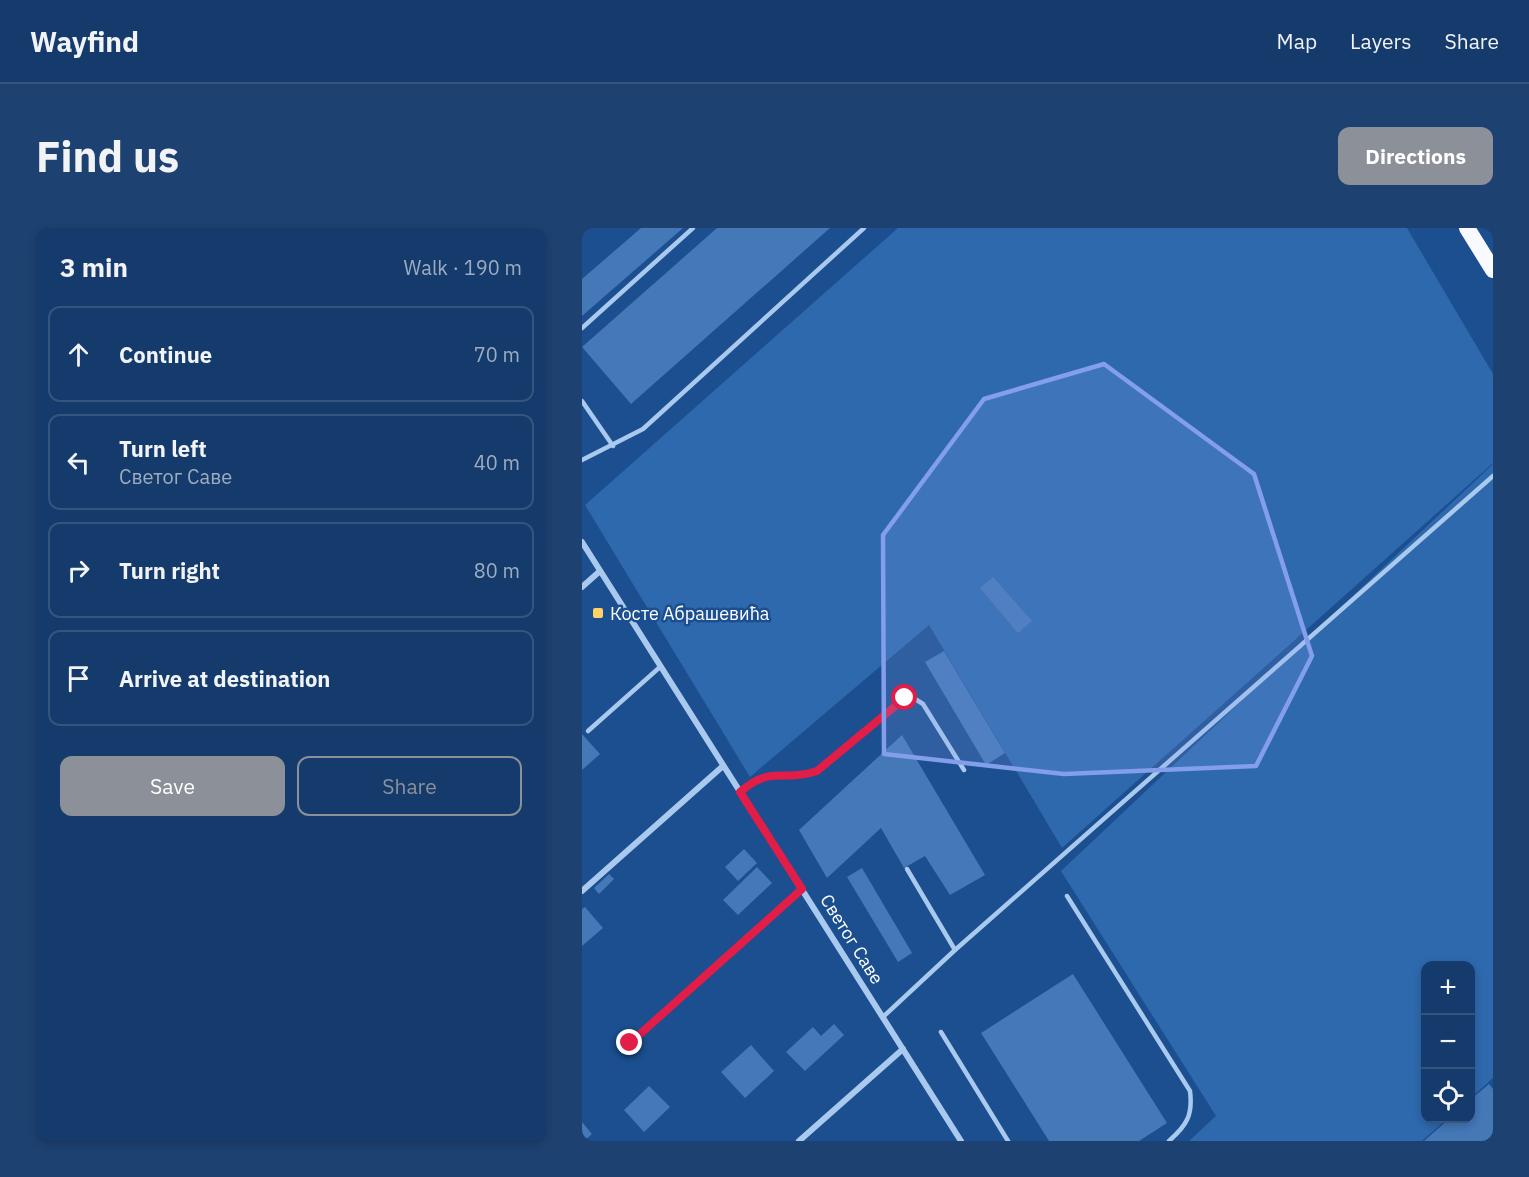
<!DOCTYPE html>
<meta charset="utf-8">
<style>
body{margin:0;font-family:"IBM Plex Sans",sans-serif;background:#1d4271;color:#f1f3f6}
.controls{position:absolute;right:18px;bottom:18px;display:grid;overflow:hidden;border-radius:12px;box-shadow:0 3px 9px #0003}
.controls button{width:54px;height:54px;display:grid;place-items:center;padding:0;border:0;border-bottom:2px solid #33557e;background:#143b6b;color:#f1f3f6;font:30px sans-serif}
.stop{position:absolute;width:18px;height:18px;margin:-14px;border:4px solid #e11d48;border-radius:50%;background:#fff}
.stop.end{background:#e11d48;border-color:#fff;box-shadow:0 2px 6px #0008}
.list{margin:0;padding:0;list-style:none}
h2{display:flex;justify-content:space-between;align-items:center;height:78px;margin:0;padding:0 24px;font-size:26px}
h2 small{font-size:20px;font-weight:400;color:#9dadc1}
.list li{display:grid;grid-template-columns:39px 1fr auto;gap:18px;align-items:center;box-sizing:border-box;height:96px;margin:0 12px 12px;padding:0 12px;border:2px solid #33557e;border-radius:12px}
.list b{display:block;font-size:22px;white-space:nowrap}
.list p{margin:0;font-size:20px;white-space:nowrap;color:#9dadc1}
.list em{font-size:20px;font-style:normal;color:#9dadc1}
.actions{display:flex;gap:12px;padding:18px 24px}
.actions a{flex:1;padding:14px 0;border:2px solid #8c9099;border-radius:12px;text-align:center;font-size:21px;color:#8c9099}
.actions .main{background:#8c9099;color:#fff}
.icon{flex:none;width:33px;height:33px;fill:none;stroke:currentColor;stroke-width:2;stroke-linecap:round;stroke-linejoin:round}
.map{position:relative;flex:none;width:911px;height:913px;overflow:hidden;border-radius:12px}
header{display:flex;align-items:center;gap:36px;box-sizing:border-box;height:84px;padding:0 30px;background:#143b6b;border-bottom:2px solid #33557e}
header strong{font-size:28px}
nav{display:flex;gap:33px;margin-inline-start:auto;font-size:21px}
.intro{display:flex;align-items:center;justify-content:space-between;box-sizing:border-box;height:144px;padding:0 36px}
h1{margin:0;font-size:42px}
.button{padding:15px 27px;border-radius:12px;background:#8c9099;color:#fff;font-size:21px;font-weight:700}
main{display:flex;gap:36px;padding:0 36px}
aside{flex:1;background:#143b6b;border-radius:12px;box-shadow:0 3px 9px #0003}
.map>svg:first-child{display:block}
.green{fill:#2e69ad}
.building{fill:#4478b7}
.lines{fill:none;stroke-linecap:round;stroke-linejoin:round}
.service{stroke:#a9c9ee;stroke-width:4.5}
.minor{stroke:#a9c9ee;stroke-width:6}
.trunk{stroke:#f8faff;stroke-width:16}
.route{stroke:#e11d48;stroke-width:8}
.marked{fill:#839eea;fill-opacity:0.2;stroke:#839eea;stroke-width:4.5;stroke-linejoin:round}
.poi-dot{fill:#ffd166;stroke:#1b4f8f;stroke-width:2}
.labels{text-anchor:middle;dominant-baseline:central;stroke-width:5;stroke-linejoin:round;paint-order:stroke}
.poi-label{font-size:18px;fill:#fff;stroke:#1b4f8f;text-anchor:start}
.street-label{font-size:18px;fill:#fff;stroke:#1b4f8f}
</style>
<header>
<strong>Wayfind</strong>
<nav><a>Map</a><a>Layers</a><a>Share</a></nav>
</header>
<div class="intro"><h1>Find us</h1><a class="button">Directions</a></div>
<main>
<aside>
<h2>3 min<small>Walk · 190 m</small></h2>
<ul class="list">
<li><svg class="icon" aria-label="ahead" viewBox="0 0 24 24"><path d="M12 20V5M6 11l6-6 6 6"/></svg><div><b>Continue</b></div><em>70 m</em></li>
<li><svg class="icon" aria-label="left" viewBox="0 0 24 24"><path d="M17 20v-9H6M10 6l-5 5 5 5"/></svg><div><b>Turn left</b><p>Светог Саве</p></div><em>40 m</em></li>
<li><svg class="icon" aria-label="right" viewBox="0 0 24 24"><path d="M7 20v-9h11M14 6l5 5-5 5"/></svg><div><b>Turn right</b></div><em>80 m</em></li>
<li><svg class="icon" aria-label="arrive" viewBox="0 0 24 24"><path d="M6 21V4h12l-3 4 3 4H6"/></svg><div><b>Arrive at destination</b></div></li>
</ul>
<div class="actions"><a class="main">Save</a><a>Share</a></div>
</aside>
<div class="map">
<svg width="911" height="913" viewBox="0 0 911 913">
<rect width="100%" height="100%" fill="#1b4f8f"/>
<g class="green">
<polygon points="316,0 825,0 911,146 911,235 480,620 347,397 168,549 3,277"/>
<polygon points="911,236 911,850 889,870 888,738 844,738 844,890 865,891 840,913 607,913 634,888 479,643"/>
</g>
<g class="building">
<polygon points="59,0 101,0 0,88 0,51"/>
<polygon points="135,0 248,0 49,176 0,119"/>
<polygon points="411,349 450,393 436,405 398,360"/>
<polygon points="362,423 423,525 404,537 343,434"/>
<polygon points="0,506 18,526 0,542"/>
<polygon points="320,507 403,647 368,667 343,628 322,640 299,600 245,650 217,602"/>
<polygon points="162,621 175,635 156,653 143,639"/>
<polygon points="175,639 190,655 156,687 141,672"/>
<polygon points="280,640 330,725 316,734 265,649"/>
<polygon points="27,646 32,651 17,666 12,660"/>
<polygon points="3,679 21,700 0,718 0,681"/>
<polygon points="491,746 585,895 557,913 467,913 399,805"/>
<polygon points="252,796 262,807 223,843 204,824 231,799 239,808"/>
<polygon points="169,817 192,843 163,870 139,844"/>
<polygon points="907,856 911,861 911,913 842,913 868,890 888,890 888,872"/>
<polygon points="67,858 88,879 62,904 42,882"/>
<polygon points="0,894 10,906 2,913 0,913"/>
</g>
<g class="lines">
<g class="service">
<polyline points="0,100 111,0"/>
<polyline points="0,173 31,218"/>
<polyline points="0,232 61,201 282,0"/>
<polyline points="6,503 78,439"/>
<path d="M158,564C191,537 200,555 235,543L323,469H330L341,476L382,542"/>
<polyline points="325,641 373,722"/>
<path d="M485,668L608,863C611,887 605,897 587,913"/>
<polyline points="301,789 373,722 911,248"/>
<polyline points="359,804 426,913"/>
</g>
<g class="minor">
<polyline points="0,314 379,913"/>
<polyline points="0,359 18,343"/>
<polyline points="0,663 141,538"/>
<polyline points="48,815 220,661"/>
<polyline points="217,913 321,821"/>
</g>
<polyline class="trunk" points="885,0 911,42"/>
</g>
<g class="lines">
<path class="route" d="M48,815L220,661L158,564C191,536 200,555 235,543L323,470"/>
</g>
<path class="marked" d="M522,136L672,246L730,428L674,538L482,546L302,526L301,307L402,171Z"/>
<rect class="poi-dot" x="10" y="379" width="12" height="12" rx="3"/>
<g class="labels">
<g class="poi-label">
<text x="28" y="385">Косте Абрашевића</text>
</g>
<g class="street-label">
<text transform="translate(270 711) rotate(58)">Светог Саве</text>
</g>
</g>
</svg>
<div class="controls">
<button>+</button>
<button>−</button>
<button><svg class="icon" aria-label="locate" viewBox="0 0 24 24"><circle cx="12" cy="12" r="6"/><path d="M12 2v4M12 18v4M2 12h4M18 12h4"/></svg></button>
</div>
<div class="stop" style="left:323px;top:470px"></div>
<div class="stop end" style="left:48px;top:815px"></div>
</div>
</main>
